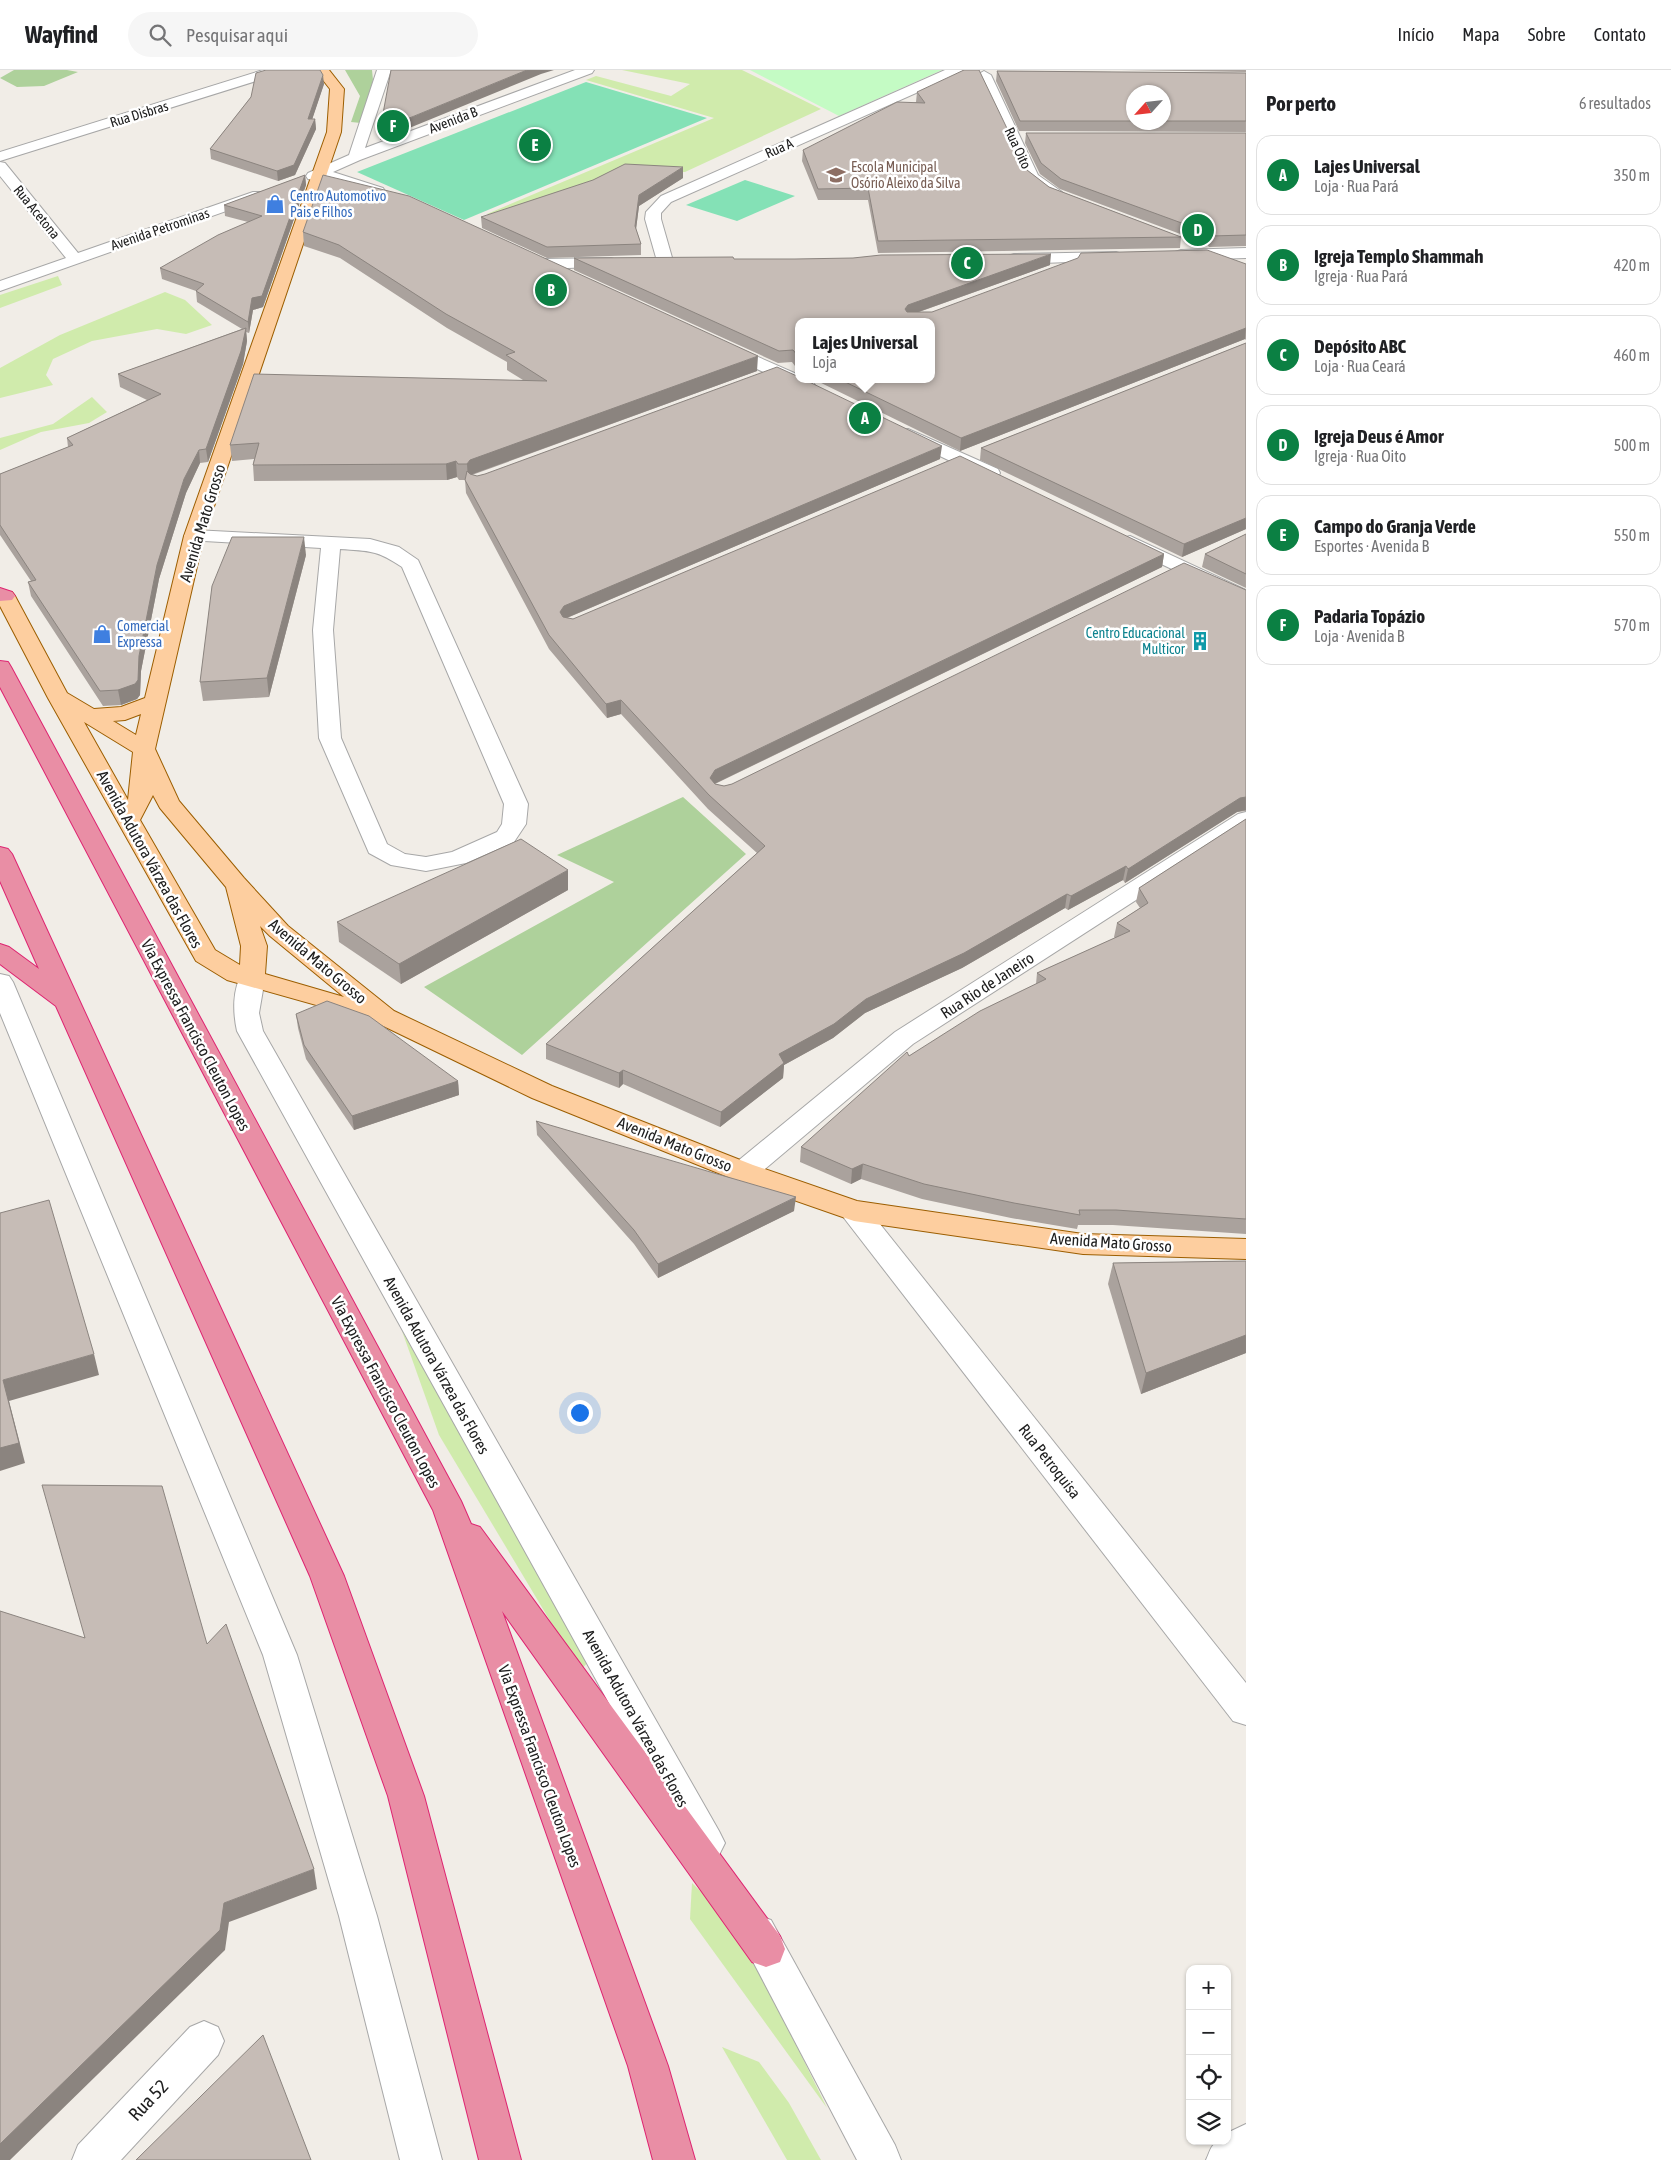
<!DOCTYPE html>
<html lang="pt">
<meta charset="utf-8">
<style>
body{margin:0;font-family:"Asap Condensed",sans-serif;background:#f6f6f6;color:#202124}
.controls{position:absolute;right:15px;bottom:15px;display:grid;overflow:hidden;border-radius:10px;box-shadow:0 1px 4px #0004}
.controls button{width:45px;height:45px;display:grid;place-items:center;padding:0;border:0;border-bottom:1px solid #e0e0e0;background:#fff;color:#202124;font:25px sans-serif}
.compass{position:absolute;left:1126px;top:15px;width:45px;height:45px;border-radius:50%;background:#fff;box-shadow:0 1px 4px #0004;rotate:243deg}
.you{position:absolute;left:579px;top:1342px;width:18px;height:18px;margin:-12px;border:4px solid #fff;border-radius:50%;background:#1a73e8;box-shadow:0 0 0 8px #1a73e833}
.badge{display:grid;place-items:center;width:32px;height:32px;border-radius:50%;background:#0b8043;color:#fff;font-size:16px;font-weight:700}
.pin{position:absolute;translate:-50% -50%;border:2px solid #fff;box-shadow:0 1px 5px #0006}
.popup{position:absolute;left:795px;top:248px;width:140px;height:65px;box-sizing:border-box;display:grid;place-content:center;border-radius:10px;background:#fff;filter:drop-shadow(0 1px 4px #0005);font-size:16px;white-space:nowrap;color:#757577}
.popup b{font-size:19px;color:#202124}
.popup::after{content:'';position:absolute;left:50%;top:100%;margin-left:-10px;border:10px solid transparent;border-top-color:#fff}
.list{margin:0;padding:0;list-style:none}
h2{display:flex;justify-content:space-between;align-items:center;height:65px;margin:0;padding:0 20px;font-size:21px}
h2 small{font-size:16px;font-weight:400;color:#757577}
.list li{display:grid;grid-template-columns:32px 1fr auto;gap:15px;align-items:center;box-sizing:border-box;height:80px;margin:0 10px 10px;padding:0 10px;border:1px solid #e0e0e0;border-radius:15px}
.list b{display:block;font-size:19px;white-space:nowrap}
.list p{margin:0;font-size:16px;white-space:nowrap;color:#757577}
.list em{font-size:16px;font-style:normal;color:#757577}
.icon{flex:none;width:28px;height:28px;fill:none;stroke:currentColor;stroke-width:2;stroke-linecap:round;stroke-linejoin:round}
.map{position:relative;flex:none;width:1246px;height:2090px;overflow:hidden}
header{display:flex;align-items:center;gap:30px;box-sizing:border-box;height:70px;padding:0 25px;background:#fff;border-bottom:1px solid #e0e0e0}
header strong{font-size:24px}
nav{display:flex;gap:28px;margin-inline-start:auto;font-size:18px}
.search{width:350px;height:45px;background:#f6f6f6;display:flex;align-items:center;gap:12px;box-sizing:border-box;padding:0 18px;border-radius:28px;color:#757577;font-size:19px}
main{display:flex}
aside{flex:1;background:#fff}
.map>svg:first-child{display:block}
.grass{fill:#d0ebac}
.forest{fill:#aed19b}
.park{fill:#c4fbc4}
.pitch{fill:#84e1b6}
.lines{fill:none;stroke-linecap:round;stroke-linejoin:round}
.minor-casing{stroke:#a7a7a7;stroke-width:2}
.major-casing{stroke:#9c5e00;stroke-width:2}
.highway-casing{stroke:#de2471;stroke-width:2}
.minor{fill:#fff;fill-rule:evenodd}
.major{fill:#fdce9f;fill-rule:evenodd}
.highway{fill:#e98ea5;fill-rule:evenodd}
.wall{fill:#aaa29d;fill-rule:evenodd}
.shaded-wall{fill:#8b847f}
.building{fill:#c6bcb6;stroke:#8b847f}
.labels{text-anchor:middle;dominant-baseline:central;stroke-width:5;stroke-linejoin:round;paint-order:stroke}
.far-street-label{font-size:14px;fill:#202020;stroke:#fff}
.far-education-label{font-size:14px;fill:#785e54;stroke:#fff;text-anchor:start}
.far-shop-label{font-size:14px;fill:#366cbe;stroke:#fff;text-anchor:start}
.far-culture-label{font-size:14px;fill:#0d838f;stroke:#fff;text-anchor:end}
.street-label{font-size:16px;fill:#202020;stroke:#fff}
.near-street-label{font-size:19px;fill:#202020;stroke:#fff}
</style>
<header>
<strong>Wayfind</strong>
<div class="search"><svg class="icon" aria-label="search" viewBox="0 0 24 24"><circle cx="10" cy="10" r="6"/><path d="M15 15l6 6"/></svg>Pesquisar aqui</div>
<nav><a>Início</a><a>Mapa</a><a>Sobre</a><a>Contato</a></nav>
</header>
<main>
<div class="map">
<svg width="1246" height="2090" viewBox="0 0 1246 2090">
<rect width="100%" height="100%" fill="#f1ede7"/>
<g class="grass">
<polygon points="622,0 742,0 821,39 685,102 622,102 505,147 487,144 714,48 586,10 596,6 671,26 690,14"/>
<polygon points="58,206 62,215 0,238 0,225"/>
<polygon points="165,222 185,230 212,255 186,264 157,259 92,271 53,289 46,305 53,315 0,328 0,298 60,265"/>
<polygon points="92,327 107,342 89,353 41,362 0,380 0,368 53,354"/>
<polygon points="402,1261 589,1591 580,1601 439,1365"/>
<polygon points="692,1813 740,1860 827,2038 690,1849"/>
<polygon points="722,1977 759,1992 789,2033 821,2090 787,2090"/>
</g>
<g class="forest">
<polygon points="14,0 67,0 78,2 44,16 17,17 0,8"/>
<polygon points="345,0 372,0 373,10 361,53 351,52 360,26"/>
<polygon points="683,727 746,784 522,985 424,917 614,812 557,785"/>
</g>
<polygon class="park" points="750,0 942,0 839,46"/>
<g class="pitch">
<polygon points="586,12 707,48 464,150 357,102"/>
<polygon points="745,110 795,126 737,151 686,135"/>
</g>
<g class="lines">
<g class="minor-casing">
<g id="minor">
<polygon points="263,0 284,0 282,3 0,91 0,82"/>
<polygon points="377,0 391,0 365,78 575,0 594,0 592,3 360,90 333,102 383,118 385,121 383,124 373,124 321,108 313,110 308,109 306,106 308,103 349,85"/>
<polygon points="945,0 963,0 961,3 671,132 661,143 661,149 673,191 671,194 659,194 657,191 645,149 646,142 661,126"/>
<polygon points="984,1 991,5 1038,105 1062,122 1064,125 1062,128 1052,128 1025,107 977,5"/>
<polygon points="0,92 5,93 78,183 253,122 263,122 265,125 263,128 0,221 0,211 66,188 0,106"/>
<polygon points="1246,178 1246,188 1181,190 1175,188 1173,185 1175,182 1181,180"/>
<polygon points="1116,182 1122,184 1124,187 1122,190 1014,194 1008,192 1006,189 1008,186 1014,184"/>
<polygon points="611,188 617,190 619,193 617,196 543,199 537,197 535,194 537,191 543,189"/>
<polygon points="724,272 799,305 799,309 812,311 815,315 812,319 806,320 800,319 718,281 715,277 718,273"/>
<polygon points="908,359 998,399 1000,403 998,407 991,409 984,407 902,368 899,364 902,360"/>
<path d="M194,460L370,469L399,477L418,490L528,734L526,754L514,772L466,793L426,801L391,795L369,783L319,668L313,560L321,478L187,470L184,466L187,462ZM340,479C370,481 377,480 402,497L504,734L502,754L497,762L452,782L426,787L405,784L387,774L341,668L333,560Z"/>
<polygon points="1130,466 1246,520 1246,534 1123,476 1120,472 1123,468"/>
<polygon points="1246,742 1246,759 913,974 753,1109 743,1112 733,1109 729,1102 733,1095 895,962 1238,744"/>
<path d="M252,900L261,902L265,908L259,943L263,961L719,1761L725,1773L719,1785L706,1790L693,1785L237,961C233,943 232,919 243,902Z"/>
<polygon points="0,904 9,906 13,912 297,1585 377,1846 442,2090 400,2090 339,1846 263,1585 0,943"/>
<polygon points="854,1131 864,1134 1246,1613 1246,1655 1233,1651 844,1148 840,1141 844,1134"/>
<polygon points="757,1845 771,1850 895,2075 901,2090 857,2090 738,1863 743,1850"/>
<polygon points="204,1951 218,1957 224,1971 218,1985 121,2090 72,2090 78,2075 190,1957"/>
<path d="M1246,2054V2090H1206C1212,2077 1211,2071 1227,2071V2063Z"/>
</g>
</g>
<g class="major-casing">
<path id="major" d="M315,0H329L344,19L341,62L204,466L155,679L179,731L244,808L288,856L394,941L552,1016L753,1095L857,1131L1083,1164L1246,1169V1189L1083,1184L854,1151L733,1109L532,1028L373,951L227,910L196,891L48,628L0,536V521L12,522L15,526L67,623L94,639L121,637L145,628L184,466L327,62L330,19ZM141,644L136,665L113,651L125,650ZM84,652L133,682L128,730ZM153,725L160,738L226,817L241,876L240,895L215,880L140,750ZM260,856L270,866L344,927L265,904L267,876Z"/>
</g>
<g class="highway-casing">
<g id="highway">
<polygon points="0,518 12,522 15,526 12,530 0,531"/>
<polygon points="0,591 8,592 11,597 461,1431 471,1454 480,1457 780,1866 785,1879 780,1892 766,1897 752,1892 502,1541 668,1996 695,2090 653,2090 628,1996 433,1440 0,617"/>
<polygon points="0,777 8,779 12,784 344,1506 424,1726 521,2090 479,2090 388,1726 310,1506 56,936 0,894 0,874 9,877 39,899 0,811"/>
</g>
</g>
<use href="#minor" class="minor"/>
<use href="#major" class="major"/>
<use href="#highway" class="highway"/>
</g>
<g class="wall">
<polygon points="1121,0 1246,0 1246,2"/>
<path d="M997,1L1246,3V62L1019,61L996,11ZM1134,22H1164V52H1134Z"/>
<polygon points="324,14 312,49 315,49 316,59 295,105 278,111 211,89 210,79 251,27"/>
<polygon points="917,22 1027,100 1049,117 1181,167 1180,178 878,183 868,130 818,130 802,91 803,80 916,32"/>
<polygon points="1026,63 1246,63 1246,176 1209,177 1207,174 1060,119 1040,104 1025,73"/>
<polygon points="305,105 306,115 263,237 253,240 249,263 246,262 247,271 243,294 208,392 200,393 186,423 159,509 141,601 140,625 137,629 121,635 103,636 31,526 28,512 31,511 0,465 0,404 68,377 67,368 147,330 120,317 118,304 242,259 197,232 196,221 162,209 160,198 248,152 225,146 224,135"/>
<polygon points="683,108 639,136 636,159 641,174 641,185 547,188 482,158 481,147"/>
<polygon points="303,162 757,301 472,405 477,406 940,389 567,548 573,549 1164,484 1162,497 715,714 724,716 732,714 1246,520 1246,741 1237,742 1125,813 1123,810 1068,840 1065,838 962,898 865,943 833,968 784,995 783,1008 720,1057 623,1014 619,1018 546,989 546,974 757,783 708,739 621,644 607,648 549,579 466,423 465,410 459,410 457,407 447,410 254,411 253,395 254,389 232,391 230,375 523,310 507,300 507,292 447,258 340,188 304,176"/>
<polygon points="574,188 734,189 1050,195 919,242 932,242 1246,194 1246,270 1245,269 960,381 813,309 931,309 799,252 799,303 795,301 795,296 792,292 778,293 574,200"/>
<polygon points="1246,273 1246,459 1182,487 980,390 981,378"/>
<polygon points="1246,464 1246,518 1202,497 1205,484"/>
<polygon points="306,485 269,627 203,631 200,612"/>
<polygon points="1246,749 1246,1164 1113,1155 1078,1155 1077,1159 1011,1148 922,1129 861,1109 851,1114 800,1092 801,1077 909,986 1036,914 1037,903 1115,868 1114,867 1117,853 1140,838 1136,832 1139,818"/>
<polygon points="568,820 401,914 339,872 337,852"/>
<polygon points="296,944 458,1011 459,1025 354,1060 306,989 298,958"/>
<polygon points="536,1051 794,1141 658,1208 634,1174 537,1065"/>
<polygon points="1246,1191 1246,1283 1141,1324 1108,1214 1113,1193"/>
</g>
<g class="shaded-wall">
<polygon points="527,0 554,0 541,4 380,70 380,60"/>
<polygon points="323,5 324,14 309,59 308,49"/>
<polygon points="315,49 316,59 295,105 278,111 277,101"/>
<polygon points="683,97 683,108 639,136 635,167 635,156 639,125"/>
<polygon points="305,105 306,115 263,237 253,240 249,263 248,252 252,228"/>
<polygon points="1051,184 1050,195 907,246 905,239 908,235"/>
<polygon points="246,258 247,271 243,294 208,392 206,379"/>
<polygon points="1246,258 1245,269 960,381 961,368"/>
<polygon points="758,286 757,301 470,405 468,410 467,394 470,390"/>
<polygon points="942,376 940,389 564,549 560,542 564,536"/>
<polygon points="199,380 200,393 186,423 159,509 141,601 140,625 137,629 121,635 118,620 139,586 157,495 184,409"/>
<polygon points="456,391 457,407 447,410 446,394"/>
<polygon points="1246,448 1246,459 1182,487 1184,474"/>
<polygon points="304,467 306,485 269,627 267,608"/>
<polygon points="1164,484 1162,497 714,714 710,708 715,700"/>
<polygon points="621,630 621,644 607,648 606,634"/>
<polygon points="1246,727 1246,740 1237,742 1125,813 1128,799 1240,728"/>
<polygon points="1126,796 1123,810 1068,840 1071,826"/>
<polygon points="568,800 568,820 401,914 399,894"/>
<polygon points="1067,824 1065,838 962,898 865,943 833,968 784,995 783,1008 720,1057 721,1042 779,984 866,929"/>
<polygon points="623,1000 623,1014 619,1018 619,1003"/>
<polygon points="458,1011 459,1025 354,1060 352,1046"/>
<polygon points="863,1094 861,1109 851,1114 852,1099"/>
<polygon points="796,1127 794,1141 658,1208 658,1194"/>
<polygon points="1246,1265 1246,1283 1141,1324 1146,1303"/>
<polygon points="94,1284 99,1305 9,1331 25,1393 0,1401 0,1378 3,1310"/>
<polygon points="314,1799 317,1819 229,1852 225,1880 10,2090 0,2090 0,2074 224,1833"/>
</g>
<g class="building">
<polygon points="266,0 320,0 323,5 308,49 315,49 294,95 277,101 210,79 251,27 256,3"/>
<polygon points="391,0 527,0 380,60"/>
<polygon points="964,0 979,0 1027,100 1049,117 1181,167 878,171 868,118 818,119 803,80 897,32 925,33 917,22"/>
<polygon points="997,1 1246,3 1246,51 1164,51 1164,22 1134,22 1134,51 1020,51"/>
<polygon points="1026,63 1246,63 1246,165 1211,166 1209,163 1061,109 1041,93"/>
<polygon points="625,94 683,97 639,125 635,156 641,174 547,177 481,147 593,110"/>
<polygon points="305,105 262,226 252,228 248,252 196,221 204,214 160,198 218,165 262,146 224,135"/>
<polygon points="323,105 409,126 758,286 470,390 467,394 458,394 456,391 446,394 253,395 259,373 230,375 254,304 547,311 506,285 515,282 446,244 339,175 303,162"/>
<polygon points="1207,180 1246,194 1246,258 961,368 839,309 931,309 931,252 799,252 799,291 796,289 798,286 793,280 779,281 574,188 733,187 734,189 795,189 853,188 881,185 1051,184 908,235 905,239 907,242 932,242 1078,188 1081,183"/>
<polygon points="246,258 241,281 206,379 199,380 184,409 157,495 139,586 138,610 135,614 118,620 100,621 28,512 36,510 0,455 0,404 73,375 67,368 161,324 118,304"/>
<polygon points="1246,273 1246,448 1184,474 981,378"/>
<polygon points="777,297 799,307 799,309 803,309 942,376 564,536 560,542 563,547 573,549 960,386 1164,484 715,700 710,708 715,714 724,716 732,714 1184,493 1246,520 1246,727 1240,728 1128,799 1126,796 1071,826 1067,824 964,883 866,929 834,954 779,984 784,993 721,1042 623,1000 619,1003 546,974 765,776 709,725 621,630 606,634 549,565 465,410 467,401 470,404 477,406 485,404"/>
<polygon points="1246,464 1246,504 1205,484"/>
<polygon points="232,467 304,467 267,608 200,612 212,516"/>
<polygon points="1246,749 1246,1149 1116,1140 1079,1140 1080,1145 1014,1133 924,1114 863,1094 852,1099 801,1077 907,982 909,986 980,941 1046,909 1037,903 1130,861 1117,853 1148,833 1139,818"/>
<polygon points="521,769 568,800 399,894 337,852"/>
<polygon points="327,931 369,946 458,1011 352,1046 304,975 296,944"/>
<polygon points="536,1051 796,1127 658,1194 634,1160"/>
<polygon points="49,1130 94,1284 3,1310 19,1373 0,1378 0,1143"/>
<polygon points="1246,1191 1246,1265 1146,1303 1113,1193"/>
<polygon points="42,1415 162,1416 207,1574 226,1554 314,1799 224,1833 220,1860 0,2074 0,1541 85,1568"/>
<polygon points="263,1965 311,2090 136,2090"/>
</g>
<defs>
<g id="school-bare" transform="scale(1.5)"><path d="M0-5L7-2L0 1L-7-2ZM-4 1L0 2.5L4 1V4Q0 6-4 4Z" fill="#8d6e63" stroke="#fff" stroke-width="2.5" paint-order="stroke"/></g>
<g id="shop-bare" transform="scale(1.5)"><path d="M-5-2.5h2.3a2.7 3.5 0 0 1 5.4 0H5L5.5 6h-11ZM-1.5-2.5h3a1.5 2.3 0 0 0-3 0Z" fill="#3f7fe0" stroke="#fff" stroke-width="2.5" paint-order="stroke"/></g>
<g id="building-bare" transform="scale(1.5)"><path d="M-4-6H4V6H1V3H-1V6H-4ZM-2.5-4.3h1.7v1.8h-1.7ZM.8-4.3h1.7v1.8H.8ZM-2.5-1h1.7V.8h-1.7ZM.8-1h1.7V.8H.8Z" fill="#0f9aa8" stroke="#fff" stroke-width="2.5" paint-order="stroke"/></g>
</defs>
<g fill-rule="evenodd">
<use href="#school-bare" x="836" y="105"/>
<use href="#shop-bare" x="275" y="134"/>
<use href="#shop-bare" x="102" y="564"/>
<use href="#building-bare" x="1200" y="571"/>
</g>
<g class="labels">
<g class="far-street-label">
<text transform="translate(139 44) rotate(-17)">Rua Disbras</text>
<text transform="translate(453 50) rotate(-21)">Avenida B</text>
<text transform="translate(779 78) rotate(-24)">Rua A</text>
<text transform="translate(1018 78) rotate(65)">Rua Oito</text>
<text transform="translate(37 142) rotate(51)">Rua Acetona</text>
<text transform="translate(160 159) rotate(-19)">Avenida Petrominas</text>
</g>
<g class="far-education-label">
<text x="851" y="97">Escola Municipal<tspan x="851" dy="16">Osório Aleixo da Silva</tspan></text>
</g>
<g class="far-shop-label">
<text x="290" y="126">Centro Automotivo<tspan x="290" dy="16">Pais e Filhos</tspan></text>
<text x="117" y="556">Comercial<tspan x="117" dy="16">Expressa</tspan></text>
</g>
<g class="far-culture-label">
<text x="1185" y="563">Centro Educacional<tspan x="1185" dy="16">Multicor</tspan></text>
</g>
<g class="street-label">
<text transform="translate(202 453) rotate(-73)">Avenida Mato Grosso</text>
<text transform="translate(150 789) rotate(61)">Avenida Adutora Várzea das Flores</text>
<text transform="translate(318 891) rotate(40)">Avenida Mato Grosso</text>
<text transform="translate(987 915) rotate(-33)">Rua Rio de Janeiro</text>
<text transform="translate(196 965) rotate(62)">Via Expressa Francisco Cleuton Lopes</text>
<text transform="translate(675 1074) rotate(22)">Avenida Mato Grosso</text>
<text transform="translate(1111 1172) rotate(4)">Avenida Mato Grosso</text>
<text transform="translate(437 1295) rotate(61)">Avenida Adutora Várzea das Flores</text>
<text transform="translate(386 1322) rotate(62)">Via Expressa Francisco Cleuton Lopes</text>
<text transform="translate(1050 1391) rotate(52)">Rua Petroquisa</text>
<text transform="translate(636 1648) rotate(61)">Avenida Adutora Várzea das Flores</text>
<text transform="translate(540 1696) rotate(70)">Via Expressa Francisco Cleuton Lopes</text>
</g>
<g class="near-street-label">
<text transform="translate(148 2030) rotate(-47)">Rua 52</text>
</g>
</g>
</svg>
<div class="controls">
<button>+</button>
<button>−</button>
<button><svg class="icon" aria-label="locate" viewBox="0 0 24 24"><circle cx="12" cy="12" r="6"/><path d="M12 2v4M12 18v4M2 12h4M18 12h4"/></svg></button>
<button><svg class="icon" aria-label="layers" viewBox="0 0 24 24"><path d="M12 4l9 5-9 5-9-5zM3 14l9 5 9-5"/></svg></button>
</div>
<svg class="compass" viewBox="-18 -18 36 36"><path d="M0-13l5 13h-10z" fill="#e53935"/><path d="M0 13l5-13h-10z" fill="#757577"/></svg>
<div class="you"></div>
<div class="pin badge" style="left:865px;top:348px">A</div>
<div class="popup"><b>Lajes Universal</b>Loja</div>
<div class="pin badge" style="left:551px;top:220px">B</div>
<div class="pin badge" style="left:967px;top:193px">C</div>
<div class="pin badge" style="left:1198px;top:160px">D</div>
<div class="pin badge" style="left:535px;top:75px">E</div>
<div class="pin badge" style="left:393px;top:56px">F</div>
</div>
<aside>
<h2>Por perto<small>6 resultados</small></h2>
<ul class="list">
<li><span class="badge">A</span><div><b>Lajes Universal</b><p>Loja · Rua Pará</p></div><em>350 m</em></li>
<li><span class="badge">B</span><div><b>Igreja Templo Shammah</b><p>Igreja · Rua Pará</p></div><em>420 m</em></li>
<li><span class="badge">C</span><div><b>Depósito ABC</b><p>Loja · Rua Ceará</p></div><em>460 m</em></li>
<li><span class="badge">D</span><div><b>Igreja Deus é Amor</b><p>Igreja · Rua Oito</p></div><em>500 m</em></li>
<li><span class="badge">E</span><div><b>Campo do Granja Verde</b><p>Esportes · Avenida B</p></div><em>550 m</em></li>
<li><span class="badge">F</span><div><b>Padaria Topázio</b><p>Loja · Avenida B</p></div><em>570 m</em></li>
</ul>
</aside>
</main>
